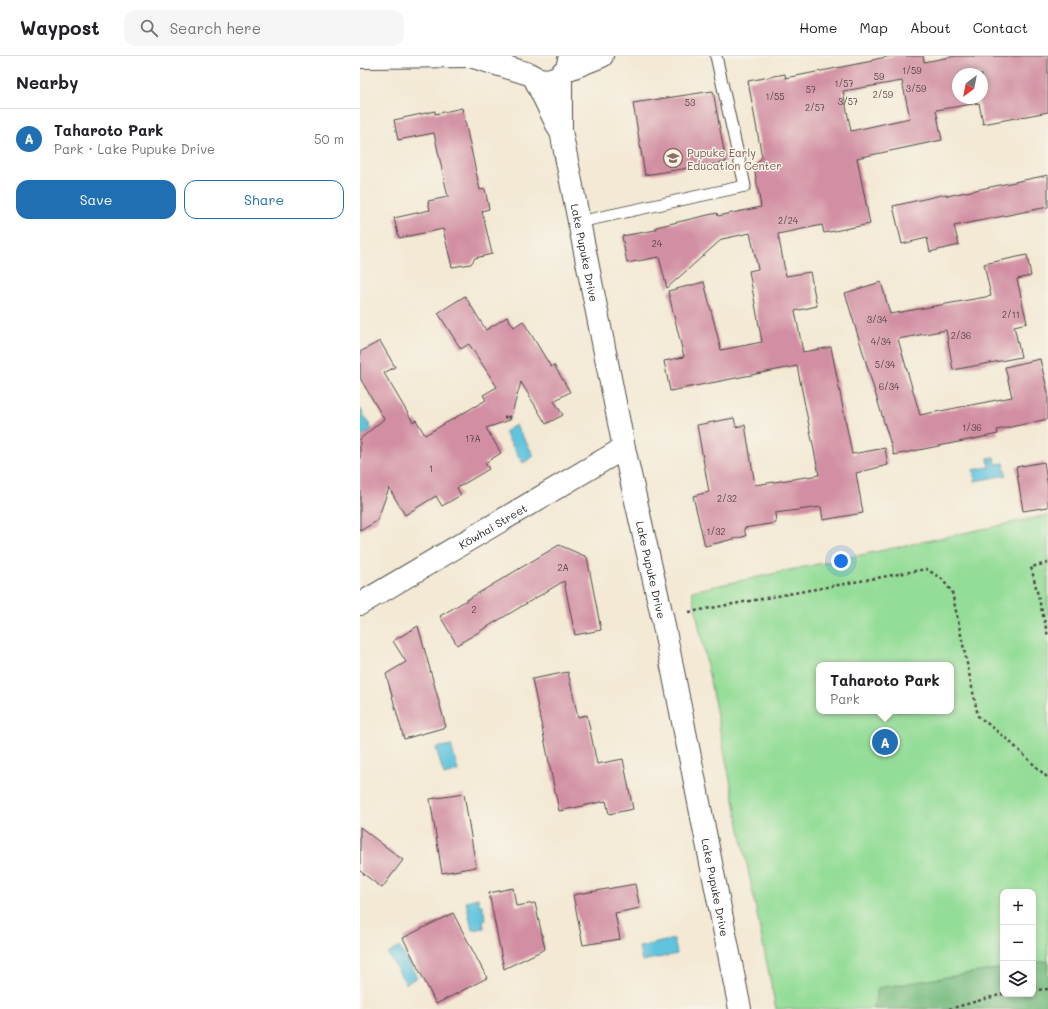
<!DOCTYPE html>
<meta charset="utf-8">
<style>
body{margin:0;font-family:Mali,sans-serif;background:#f6f6f6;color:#202124}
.controls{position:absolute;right:12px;bottom:12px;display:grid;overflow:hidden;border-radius:8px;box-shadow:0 2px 6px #0003}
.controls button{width:36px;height:36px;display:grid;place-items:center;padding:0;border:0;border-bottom:1px solid #e0e0e0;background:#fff;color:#202124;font:20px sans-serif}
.compass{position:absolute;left:592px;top:12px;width:36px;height:36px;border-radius:50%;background:#fff;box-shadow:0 2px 6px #0003;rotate:212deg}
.you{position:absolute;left:481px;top:505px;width:14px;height:14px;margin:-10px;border:3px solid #fff;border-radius:50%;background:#1a73e8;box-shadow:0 0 0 6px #1a73e833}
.badge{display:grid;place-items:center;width:26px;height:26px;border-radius:50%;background:#1f6fb2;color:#fff;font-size:13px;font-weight:700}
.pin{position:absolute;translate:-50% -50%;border:2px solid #fff;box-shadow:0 1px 4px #0006}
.popup{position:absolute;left:456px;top:606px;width:138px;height:52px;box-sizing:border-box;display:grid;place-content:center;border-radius:8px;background:#fff;filter:drop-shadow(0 1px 3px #0005);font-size:13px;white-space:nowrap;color:#757577}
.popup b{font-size:15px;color:#202124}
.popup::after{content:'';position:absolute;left:50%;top:100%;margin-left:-8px;border:8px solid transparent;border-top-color:#fff}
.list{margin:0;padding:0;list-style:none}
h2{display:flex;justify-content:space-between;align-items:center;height:52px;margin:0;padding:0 16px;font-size:17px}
h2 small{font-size:13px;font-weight:400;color:#757577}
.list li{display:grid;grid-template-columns:26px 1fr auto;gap:12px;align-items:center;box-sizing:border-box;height:60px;padding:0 16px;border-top:1px solid #e0e0e0}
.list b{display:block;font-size:15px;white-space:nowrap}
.list p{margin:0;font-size:13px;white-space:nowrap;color:#757577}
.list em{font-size:13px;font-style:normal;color:#757577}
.actions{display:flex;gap:8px;padding:12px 16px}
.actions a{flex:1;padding:9px 0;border:1px solid #1f6fb2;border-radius:12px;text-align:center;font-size:14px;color:#1f6fb2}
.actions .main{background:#1f6fb2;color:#fff}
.icon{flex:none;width:22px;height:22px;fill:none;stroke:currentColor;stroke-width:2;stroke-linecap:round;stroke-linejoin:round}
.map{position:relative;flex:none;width:688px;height:953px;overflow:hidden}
header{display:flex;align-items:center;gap:24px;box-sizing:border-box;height:56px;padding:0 20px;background:#fff;border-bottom:1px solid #e0e0e0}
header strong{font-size:19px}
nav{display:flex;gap:22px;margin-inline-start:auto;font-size:14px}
.search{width:280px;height:36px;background:#f6f6f6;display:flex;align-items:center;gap:10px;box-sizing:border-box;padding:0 14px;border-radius:12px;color:#757577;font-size:15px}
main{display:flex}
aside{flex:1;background:#fff}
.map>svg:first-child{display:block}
.green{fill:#94dd98;stroke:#608462;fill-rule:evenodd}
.forest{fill:#77bc80;stroke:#517456}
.water{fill:#60c4de;stroke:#467884}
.building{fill:#d28fa3;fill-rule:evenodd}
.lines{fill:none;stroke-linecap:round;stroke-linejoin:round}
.lane-casing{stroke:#494844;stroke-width:13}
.street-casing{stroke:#494844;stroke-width:24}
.secondary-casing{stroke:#494844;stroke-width:24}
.path{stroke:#494844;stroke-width:2.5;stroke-dasharray:3 3;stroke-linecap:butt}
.lane{stroke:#fff;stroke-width:11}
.street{stroke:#fff;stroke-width:22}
.secondary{stroke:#fff;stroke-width:22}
.labels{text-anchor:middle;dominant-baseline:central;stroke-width:3;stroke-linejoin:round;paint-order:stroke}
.number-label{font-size:9px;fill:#554449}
.education-label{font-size:11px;fill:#785e54;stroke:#f7f3e8;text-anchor:start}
.street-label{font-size:11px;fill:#2b2b2b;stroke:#f7f3e8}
</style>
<header>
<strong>Waypost</strong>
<div class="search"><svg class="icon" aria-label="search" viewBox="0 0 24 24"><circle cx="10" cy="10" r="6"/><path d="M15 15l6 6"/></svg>Search here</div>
<nav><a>Home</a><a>Map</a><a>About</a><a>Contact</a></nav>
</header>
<main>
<aside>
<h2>Nearby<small></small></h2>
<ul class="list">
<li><span class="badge">A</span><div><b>Taharoto Park</b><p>Park · Lake Pupuke Drive</p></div><em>50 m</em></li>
</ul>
<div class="actions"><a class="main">Save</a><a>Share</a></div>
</aside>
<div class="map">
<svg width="688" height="953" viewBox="0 0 688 953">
<rect width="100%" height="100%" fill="#f7f3e8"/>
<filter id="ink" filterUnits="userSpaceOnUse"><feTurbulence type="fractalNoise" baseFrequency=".025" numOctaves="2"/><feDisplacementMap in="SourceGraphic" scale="8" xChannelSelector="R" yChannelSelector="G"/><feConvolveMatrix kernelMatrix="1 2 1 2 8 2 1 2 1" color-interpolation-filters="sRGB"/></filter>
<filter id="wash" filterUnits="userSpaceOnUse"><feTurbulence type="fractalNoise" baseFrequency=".012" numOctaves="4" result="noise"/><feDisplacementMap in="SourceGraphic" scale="16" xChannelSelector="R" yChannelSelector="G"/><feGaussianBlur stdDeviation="0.9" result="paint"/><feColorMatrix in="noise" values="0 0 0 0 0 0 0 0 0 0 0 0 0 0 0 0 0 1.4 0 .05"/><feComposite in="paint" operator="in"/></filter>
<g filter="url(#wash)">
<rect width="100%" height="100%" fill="#f3e9d4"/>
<path class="green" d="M688,459V953H416L332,535ZM459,609H591V655H459ZM643,836H673V938H643Z"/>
<polygon class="forest" points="688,905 688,953 513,953 518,932 643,912 643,938 673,938 673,907"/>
<g class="water">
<polygon points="0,352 12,374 1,380 0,378"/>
<polygon points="156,369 174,400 163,407 144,376"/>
<polygon points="634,401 636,408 644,407 646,419 615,425 613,414 629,411 628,402"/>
<polygon points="91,689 98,715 84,719 76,692"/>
<polygon points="118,842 119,849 122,849 126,864 123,865 124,872 112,874 106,845"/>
<polygon points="314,883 317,898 282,905 279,891"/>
<polygon points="39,891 57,921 46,928 28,898"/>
</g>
<g id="blocks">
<g class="building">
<path d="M531,0H563L564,6L596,0H688V56L623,68L619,47L576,54L582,84L497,102L510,168L464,177L462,169L418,178L426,220L450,216L457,250L435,255L443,296L471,291L492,398L525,392L528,409L496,417L503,457L463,464L461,451L415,457L416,467L384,472L386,480L345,490L333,440L349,436L337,369L374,362L376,371L385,369L395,429L459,419L437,310L310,335L304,305L324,301L308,235L344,226L361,294L402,286L389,215L398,213L390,177L362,183L307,232L299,201L267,207L262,180L296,174V171L357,157L358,160L401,151L394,111L402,101L388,25L425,18L426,22L512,5V4ZM598,18H622V42H598ZM542,25L550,62L491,75L483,35Z"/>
<polygon points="353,35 366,106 285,119 273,47"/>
<polygon points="102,52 120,134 125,133 129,153 122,155 132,198 115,202 111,208 92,211 83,173 39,182 34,162 70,154 68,145 88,141 74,77 38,84 34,64 75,55 75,58"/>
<polygon points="688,119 688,151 594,170 599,189 570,196 567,182 542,188 533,150 586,138 587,140"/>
<polygon points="667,199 671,220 657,223 667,267 654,270 661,301 593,314 586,274 538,283 560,359 652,341 645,311 680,303 688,337 688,363 637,374 638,378 534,399 485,237 521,226 530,258 631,240 624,208"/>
<polygon points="105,240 126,274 147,261 154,271 163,265 191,311 194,309 210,336 194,345 203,359 186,368 161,326 150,364 126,372 141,397 125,407 129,413 97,432 101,439 82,450 76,440 45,459 29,432 17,465 0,475 0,383 24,363 0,322 0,296 20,285 35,311 24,317 53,366 56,364 65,379 126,344 123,339 137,331 109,288 101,293 78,257"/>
<polygon points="684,406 688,431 688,451 663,455 656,411"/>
<polygon points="199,489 227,501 241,574 215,579 204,525 97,589 80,560"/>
<polygon points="58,570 86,671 44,683 26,618 46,606 33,585"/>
<polygon points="208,616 218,661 227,659 237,708 263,703 273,753 249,758 246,745 199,755 172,623"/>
<polygon points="104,738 116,811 82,817 70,743"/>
<polygon points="0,771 43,804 22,832 0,815"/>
<polygon points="275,828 280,852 255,857 260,883 223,889 213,839"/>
<polygon points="153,832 156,850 175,847 185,893 144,913 129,837"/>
<polygon points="93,857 127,922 76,948 43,882"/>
</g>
</g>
</g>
<g filter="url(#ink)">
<use href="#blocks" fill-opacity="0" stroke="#494844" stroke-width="1"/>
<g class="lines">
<g class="lane-casing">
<polyline id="lane" points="219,166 385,130 356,0"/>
</g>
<g class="street-casing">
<g id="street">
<path id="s1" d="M201,18V75L264,392L302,560L380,953"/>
<polyline points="174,21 199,73"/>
<path id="s2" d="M0,548L264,392"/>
</g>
</g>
<g class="secondary-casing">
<g id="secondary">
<polyline points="110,0 169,18 178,23 189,24 199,20 207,12 210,0"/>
<polyline points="0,1 111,0"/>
<polyline points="204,15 242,0"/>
</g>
</g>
<g class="path">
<polyline points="146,360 145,361 147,363 149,362 148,359"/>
<polyline points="688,507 671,511 688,580"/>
<polyline points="329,556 566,513 581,522 592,536 618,660 648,684 688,722"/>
<polyline points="673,934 688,933"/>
<polyline points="589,953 643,938"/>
</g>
<use href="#lane" class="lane"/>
<use href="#street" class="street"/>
<use href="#secondary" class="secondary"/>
</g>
</g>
<defs>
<g id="school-ring" transform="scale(1)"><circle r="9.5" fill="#f7f3e8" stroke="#8d6e63" stroke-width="1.5"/><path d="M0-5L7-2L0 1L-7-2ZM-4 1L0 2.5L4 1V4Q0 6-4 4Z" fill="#8d6e63"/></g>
</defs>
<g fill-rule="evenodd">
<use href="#school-ring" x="313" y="102"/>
</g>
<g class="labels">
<g class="number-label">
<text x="552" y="14">1/59</text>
<text x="519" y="20">59</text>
<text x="484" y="27">1/57</text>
<text x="556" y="32">3/59</text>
<text x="451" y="33">57</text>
<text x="523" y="38">2/59</text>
<text x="415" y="40">1/55</text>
<text x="488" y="45">3/57</text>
<text x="330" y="46">53</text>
<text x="455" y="51">2/57</text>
<text x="428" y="164">2/24</text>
<text x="297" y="187">24</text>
<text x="651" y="258">2/11</text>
<text x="517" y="263">3/34</text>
<text x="601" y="279">2/36</text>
<text x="521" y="285">4/34</text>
<text x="525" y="308">5/34</text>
<text x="529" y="330">6/34</text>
<text x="612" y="371">1/36</text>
<text x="113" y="382">17A</text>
<text x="71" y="412">1</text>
<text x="367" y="442">2/32</text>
<text x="356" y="475">1/32</text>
<text x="203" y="511">2A</text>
<text x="114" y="553">2</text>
</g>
<g class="education-label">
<text x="327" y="96">Pupuke Early<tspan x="327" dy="13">Education Center</tspan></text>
</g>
<g class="street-label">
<text stroke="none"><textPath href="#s1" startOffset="181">Lake Pupuke Drive</textPath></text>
<text stroke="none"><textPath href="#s2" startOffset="154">Kōwhai Street</textPath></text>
<text stroke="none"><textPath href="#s1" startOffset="505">Lake Pupuke Drive</textPath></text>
<text stroke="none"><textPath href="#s1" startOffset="829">Lake Pupuke Drive</textPath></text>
</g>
</g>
</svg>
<div class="controls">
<button>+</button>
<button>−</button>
<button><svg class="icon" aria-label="layers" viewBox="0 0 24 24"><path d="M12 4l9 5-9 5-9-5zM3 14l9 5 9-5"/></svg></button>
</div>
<svg class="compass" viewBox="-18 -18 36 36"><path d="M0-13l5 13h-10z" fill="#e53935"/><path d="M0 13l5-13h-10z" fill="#757577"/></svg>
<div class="you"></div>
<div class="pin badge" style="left:525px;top:686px">A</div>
<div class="popup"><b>Taharoto Park</b>Park</div>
</div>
</main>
